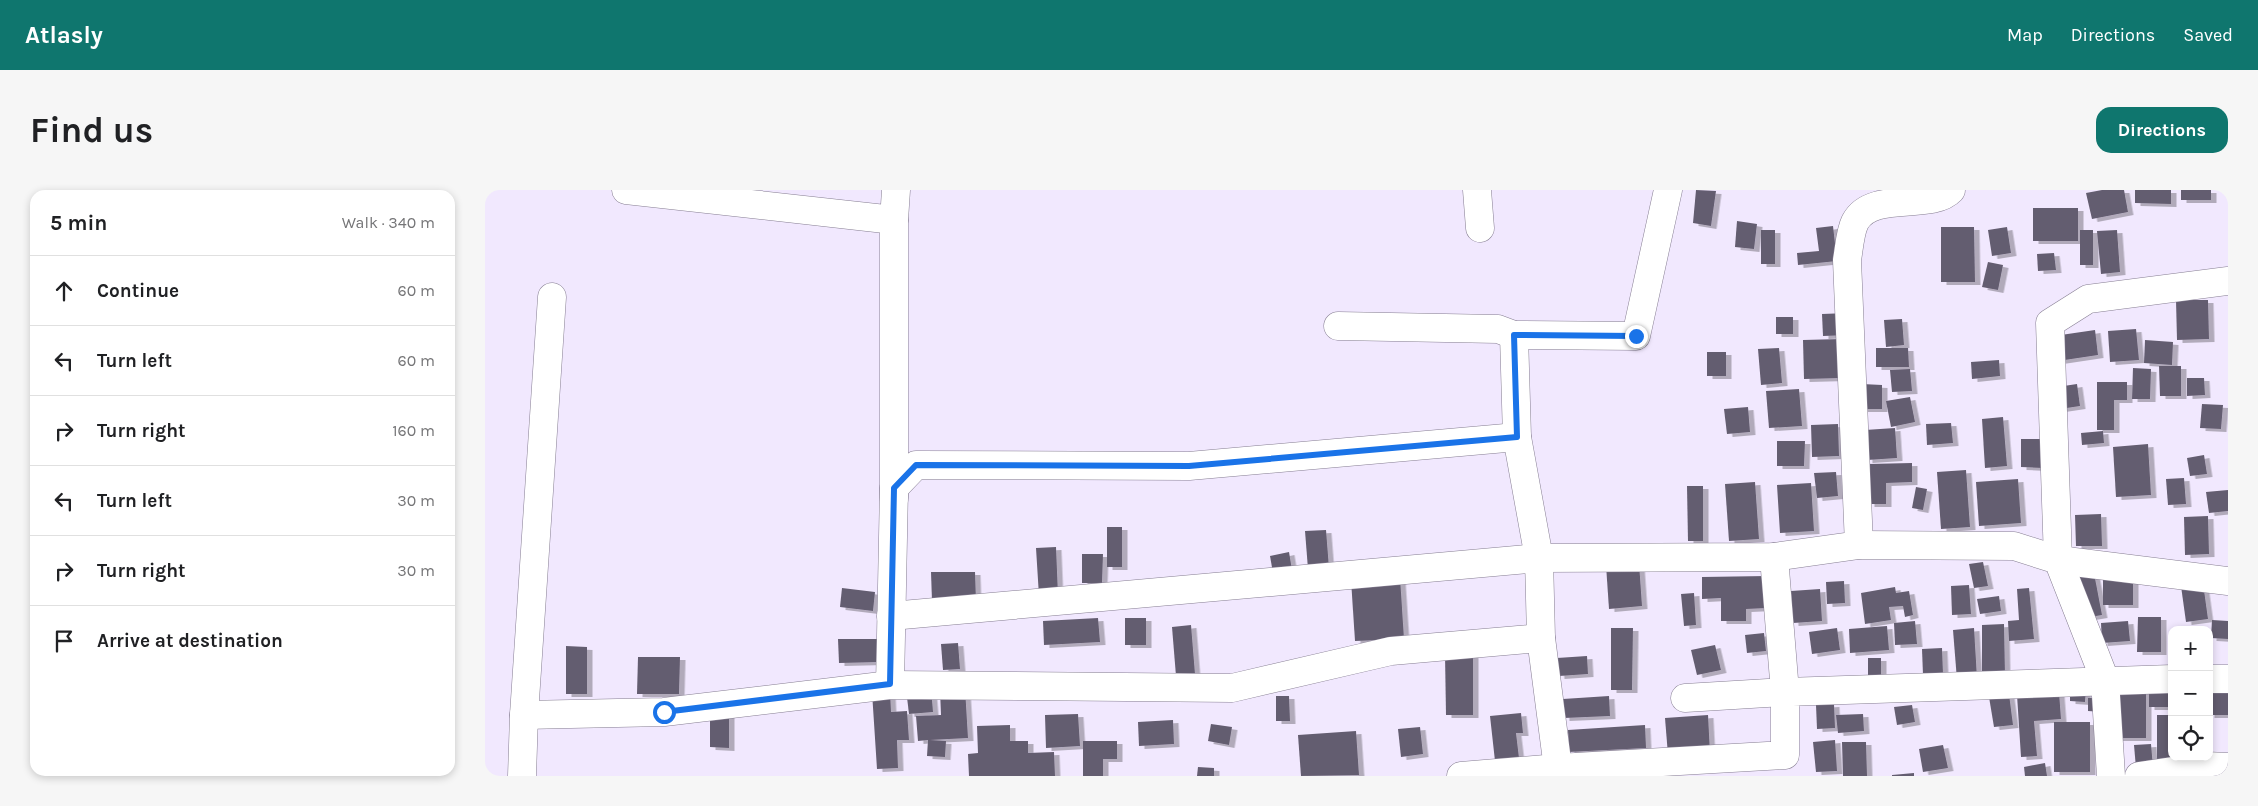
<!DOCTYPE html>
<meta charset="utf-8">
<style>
body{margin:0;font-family:Karla,sans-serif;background:#f6f6f6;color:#202124}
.controls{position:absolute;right:15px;bottom:15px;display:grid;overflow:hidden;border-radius:10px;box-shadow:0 2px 8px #0003}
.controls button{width:45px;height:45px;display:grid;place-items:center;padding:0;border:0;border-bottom:1px solid #e0e0e0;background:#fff;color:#202124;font:25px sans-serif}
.stop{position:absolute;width:15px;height:15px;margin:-11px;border:4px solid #1a73e8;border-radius:50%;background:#fff}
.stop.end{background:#1a73e8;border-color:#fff;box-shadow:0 1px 5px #0008}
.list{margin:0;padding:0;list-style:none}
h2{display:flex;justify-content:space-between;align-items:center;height:65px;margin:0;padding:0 20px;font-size:21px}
h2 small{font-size:16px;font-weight:400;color:#757577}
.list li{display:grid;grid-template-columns:32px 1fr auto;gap:15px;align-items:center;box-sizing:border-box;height:70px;padding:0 20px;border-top:1px solid #e0e0e0}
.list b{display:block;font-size:19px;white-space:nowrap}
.list em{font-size:16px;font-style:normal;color:#757577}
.icon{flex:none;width:28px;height:28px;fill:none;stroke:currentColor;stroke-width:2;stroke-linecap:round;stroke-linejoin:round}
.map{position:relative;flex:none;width:1743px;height:586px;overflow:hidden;border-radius:15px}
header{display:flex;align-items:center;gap:30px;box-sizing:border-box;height:70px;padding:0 25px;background:#0f766e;color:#fff}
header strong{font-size:24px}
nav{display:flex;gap:28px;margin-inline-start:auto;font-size:18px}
.intro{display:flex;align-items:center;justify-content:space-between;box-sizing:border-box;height:120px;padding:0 30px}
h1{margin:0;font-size:35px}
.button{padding:12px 22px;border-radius:15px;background:#0f766e;color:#fff;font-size:18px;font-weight:700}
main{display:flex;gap:30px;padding:0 30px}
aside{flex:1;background:#fff;border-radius:15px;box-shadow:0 2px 8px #0003}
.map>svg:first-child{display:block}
.building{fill:#645d70;filter:url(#shadow)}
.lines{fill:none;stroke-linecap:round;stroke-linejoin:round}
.minor-casing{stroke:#867e92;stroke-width:29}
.minor{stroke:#fff;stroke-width:28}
.route{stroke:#1a73e8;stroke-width:6}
</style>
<header>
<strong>Atlasly</strong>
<nav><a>Map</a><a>Directions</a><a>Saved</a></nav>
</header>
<div class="intro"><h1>Find us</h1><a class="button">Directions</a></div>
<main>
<aside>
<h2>5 min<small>Walk · 340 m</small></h2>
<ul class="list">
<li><svg class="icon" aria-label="ahead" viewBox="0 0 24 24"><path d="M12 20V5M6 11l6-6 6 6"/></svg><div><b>Continue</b></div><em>60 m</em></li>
<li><svg class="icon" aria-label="left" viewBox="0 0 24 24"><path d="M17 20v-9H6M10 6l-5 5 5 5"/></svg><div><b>Turn left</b></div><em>60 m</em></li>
<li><svg class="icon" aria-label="right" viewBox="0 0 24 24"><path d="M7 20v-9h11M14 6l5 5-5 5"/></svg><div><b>Turn right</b></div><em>160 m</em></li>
<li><svg class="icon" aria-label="left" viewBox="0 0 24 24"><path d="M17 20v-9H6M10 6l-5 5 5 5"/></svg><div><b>Turn left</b></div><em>30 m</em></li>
<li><svg class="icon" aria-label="right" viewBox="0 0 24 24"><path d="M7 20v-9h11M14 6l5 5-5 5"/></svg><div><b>Turn right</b></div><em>30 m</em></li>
<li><svg class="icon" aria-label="arrive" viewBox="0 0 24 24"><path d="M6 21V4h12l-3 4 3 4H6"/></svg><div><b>Arrive at destination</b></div></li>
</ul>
</aside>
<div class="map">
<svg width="1743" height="586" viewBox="0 0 1743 586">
<defs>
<filter id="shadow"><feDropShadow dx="5.5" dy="3" stdDeviation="0" flood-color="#0004"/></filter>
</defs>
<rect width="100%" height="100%" fill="#f1e8fe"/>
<g class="building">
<polygon points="1211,0 1231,1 1226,36 1208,33"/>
<polygon points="1617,0 1639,0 1643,22 1607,29 1601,3"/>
<polygon points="1650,0 1686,0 1686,14 1650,13"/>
<rect x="1696" y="0" width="30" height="10"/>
<rect x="1548" y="18" width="45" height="33"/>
<polygon points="1252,31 1272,34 1269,59 1250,57"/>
<polygon points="1348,36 1352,71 1313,75 1312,63 1334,61 1331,38"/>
<polygon points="1456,37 1489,37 1490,92 1456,92"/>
<polygon points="1522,37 1526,63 1507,66 1503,40"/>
<rect x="1276" y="40" width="14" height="34"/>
<rect x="1595" y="40" width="13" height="35"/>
<polygon points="1632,40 1635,82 1616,84 1612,41"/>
<polygon points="1569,63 1571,80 1553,81 1552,64"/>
<polygon points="1503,72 1518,75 1513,100 1497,97"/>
<polygon points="1691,110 1723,110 1724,149 1692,150"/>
<polygon points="1363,123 1364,145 1338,146 1337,124"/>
<rect x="1291" y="127" width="17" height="17"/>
<polygon points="1417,129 1419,155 1401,157 1399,130"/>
<polygon points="1651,139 1654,170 1625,172 1623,141"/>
<polygon points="1610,140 1613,165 1573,171 1569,146"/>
<polygon points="1356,149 1357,188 1319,189 1318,150"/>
<polygon points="1660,150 1688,152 1687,175 1659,173"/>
<polygon points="1294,158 1297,193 1276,195 1273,159"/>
<polygon points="1391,158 1423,158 1424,177 1391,177"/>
<rect x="1222" y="162" width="19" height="24"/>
<polygon points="1514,170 1515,186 1487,189 1486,172"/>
<polygon points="1674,176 1696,176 1696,206 1675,206"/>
<polygon points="1648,178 1666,179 1665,209 1647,209"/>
<polygon points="1425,179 1427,201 1407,202 1405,180"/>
<polygon points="1702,188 1719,188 1720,205 1702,206"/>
<polygon points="1612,192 1642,192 1642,210 1629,210 1629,240 1612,240"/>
<polygon points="1377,194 1397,195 1397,219 1377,219"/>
<polygon points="1592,194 1595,216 1575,219 1572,197"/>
<polygon points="1314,199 1317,236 1284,238 1281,201"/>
<polygon points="1425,207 1430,232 1406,237 1401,211"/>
<polygon points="1717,214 1738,215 1736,239 1715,238"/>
<polygon points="1263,217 1265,242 1242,244 1239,219"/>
<polygon points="1518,227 1522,276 1500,278 1497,229"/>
<polygon points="1466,233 1468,253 1442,255 1441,234"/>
<polygon points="1353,234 1354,266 1327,267 1326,235"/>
<polygon points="1410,238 1412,268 1382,270 1380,240"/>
<polygon points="1618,241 1619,253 1597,255 1596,243"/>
<polygon points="1536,249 1558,249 1558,278 1536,277"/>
<polygon points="1292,251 1320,251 1319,276 1292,276"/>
<polygon points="1663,254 1666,305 1631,307 1628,257"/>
<polygon points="1719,265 1722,284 1705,286 1702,268"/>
<polygon points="1427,273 1427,292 1401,293 1401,314 1384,314 1383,274"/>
<polygon points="1481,280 1485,337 1456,339 1452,282"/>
<polygon points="1351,282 1353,306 1332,308 1329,283"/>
<polygon points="1699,288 1701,314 1683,315 1681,289"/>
<polygon points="1533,289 1536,333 1494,336 1491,292"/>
<polygon points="1270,292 1274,349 1244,351 1240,294"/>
<polygon points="1326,293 1329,341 1295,343 1292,295"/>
<polygon points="1202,296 1218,296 1218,351 1203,351"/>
<polygon points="1431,297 1442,299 1438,320 1427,318"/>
<polygon points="1743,300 1743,321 1724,323 1721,302"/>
<polygon points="1616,324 1617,356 1591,356 1590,325"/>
<polygon points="1723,326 1724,364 1700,365 1699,327"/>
<rect x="622" y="337" width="15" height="40"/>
<polygon points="841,340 844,378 823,379 820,341"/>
<polygon points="571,357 573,405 554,406 551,358"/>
<polygon points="804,362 807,380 788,383 785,366"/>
<polygon points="597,364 618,364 617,393 597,393"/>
<polygon points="1498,372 1503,396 1489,398 1484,374"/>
<polygon points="1154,373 1157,416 1124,419 1121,375"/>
<polygon points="446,382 490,382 491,411 447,411"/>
<polygon points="1609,383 1617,425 1599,428 1592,386"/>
<polygon points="1282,386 1282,418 1261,419 1261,431 1236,431 1236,408 1217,409 1217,387"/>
<polygon points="915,387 919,449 870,451 866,390"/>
<polygon points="1618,388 1648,389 1648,415 1618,415"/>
<polygon points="1359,391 1360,413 1342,414 1341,392"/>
<polygon points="1718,393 1723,429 1701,432 1696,396"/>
<polygon points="1484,395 1486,424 1467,425 1466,396"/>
<polygon points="1410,397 1411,403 1424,401 1428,425 1420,427 1418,416 1404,417 1406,430 1380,434 1376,403"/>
<polygon points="357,398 390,402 388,421 355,417"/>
<polygon points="1544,398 1549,449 1524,451 1523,431 1534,430 1532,399"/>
<polygon points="1335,399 1337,431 1308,433 1306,401"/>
<polygon points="1209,403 1211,435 1199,436 1196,404"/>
<polygon points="1514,406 1516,421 1495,424 1492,409"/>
<polygon points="1653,427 1676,427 1676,462 1652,462"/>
<polygon points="613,428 615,452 559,455 558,431"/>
<rect x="640" y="428" width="21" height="27"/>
<polygon points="1727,430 1743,431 1743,449 1726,448"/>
<polygon points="1430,431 1432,454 1410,455 1409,433"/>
<polygon points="1643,431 1645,451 1617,453 1616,433"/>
<polygon points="1519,434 1520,486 1497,487 1497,435"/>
<polygon points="706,435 710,484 691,486 687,437"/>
<polygon points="1402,436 1404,460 1365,463 1364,439"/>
<polygon points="1126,438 1148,438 1147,500 1126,500"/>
<polygon points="1352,438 1355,460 1327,464 1324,442"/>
<polygon points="1489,438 1492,488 1472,490 1468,440"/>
<polygon points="1279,443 1281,461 1262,463 1260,445"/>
<polygon points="353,449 394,449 395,472 354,473"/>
<rect x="1684" y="451" width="3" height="18"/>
<polygon points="473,453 475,479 458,480 456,454"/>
<polygon points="1230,455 1236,480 1212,485 1206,460"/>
<polygon points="81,456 102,457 102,504 81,504"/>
<polygon points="1457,458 1458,484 1438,485 1437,459"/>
<polygon points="960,464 988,464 988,525 961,525"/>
<polygon points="1102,466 1103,484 1074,486 1072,468"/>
<polygon points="153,467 195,467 194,504 152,504"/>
<rect x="1383" y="468" width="13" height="26"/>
<rect x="1664" y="490" width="23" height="27"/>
<polygon points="1743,493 1743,525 1724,525 1724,494"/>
<polygon points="446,497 448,522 424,524 421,499"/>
<polygon points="480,498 483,548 445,550 461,551 460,567 442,566 443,550 433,551 431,526 456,525 455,500"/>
<polygon points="1585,498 1601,498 1600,512 1585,511"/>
<rect x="1625" y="498" width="36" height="50"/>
<polygon points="405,500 406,522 422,521 424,550 412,550 413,578 392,579 387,502"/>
<polygon points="1574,502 1576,529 1549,531 1552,566 1536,567 1532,505"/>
<polygon points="1524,504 1528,535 1509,537 1504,507"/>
<polygon points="791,506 804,506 805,531 791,531"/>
<polygon points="1124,506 1125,526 1079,528 1078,509"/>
<polygon points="1603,508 1619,508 1618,522 1603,521"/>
<polygon points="1349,514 1350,538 1332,539 1331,515"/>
<polygon points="1427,515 1430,532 1412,535 1409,517"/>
<polygon points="225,522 244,522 244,558 225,557"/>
<polygon points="1036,523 1038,543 1031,543 1034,568 1010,571 1005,526"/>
<polygon points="593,524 595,556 561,558 560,525"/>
<polygon points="1378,524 1379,541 1353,543 1351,525"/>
<polygon points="1223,525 1225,563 1183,565 1180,528"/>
<polygon points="1672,525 1687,525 1687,567 1672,570"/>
<polygon points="688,530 689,554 654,556 653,532"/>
<rect x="1569" y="532" width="36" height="50"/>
<polygon points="726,534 747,537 744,555 723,551"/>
<polygon points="525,535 525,551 543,551 543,563 569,562 570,586 484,586 483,564 493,563 492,536"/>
<polygon points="1160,535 1161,558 1084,562 1083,540"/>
<polygon points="935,537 938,564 916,567 913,539"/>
<polygon points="871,541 874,585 816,586 813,545"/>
<polygon points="1350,550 1352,581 1331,582 1328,552"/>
<polygon points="598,551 632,551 632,569 618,569 618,586 598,586"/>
<polygon points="1357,552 1381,552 1382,586 1358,586"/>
<polygon points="1666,554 1668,577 1651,578 1649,555"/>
<polygon points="1458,555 1463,578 1438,582 1434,559"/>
<polygon points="1560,573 1562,586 1540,586 1539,577"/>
<polygon points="713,577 729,578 729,586 712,586"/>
<polygon points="1429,583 1429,586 1407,586 1407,585"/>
</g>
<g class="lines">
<g class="minor-casing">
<g id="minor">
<polyline points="141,0 409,30 411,0"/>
<polyline points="992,0 995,38"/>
<polyline points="1743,91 1603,109 1565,133 1573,370 1743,391"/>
<polyline points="853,136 1013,139 1029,145 1151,146 1183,0"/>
<polyline points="1029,145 1032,247 1054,368 1056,448 1074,586"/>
<polyline points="409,308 409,30"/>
<path d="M1374,355L1362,70C1364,59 1365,42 1370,32C1387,0 1446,21 1466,0"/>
<polyline points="406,426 1054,368 1289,367 1374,355 1529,356 1573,370 1620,490 1626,586"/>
<polyline points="1724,489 1743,489"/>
<polyline points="405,495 409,298 431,275 704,276 1032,247"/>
<polyline points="1200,508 1300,502 1289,367"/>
<polyline points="39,525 179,522 405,495 747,498 906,461 1056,448"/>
<polyline points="37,586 39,525 67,107"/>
<polyline points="976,586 1073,578 1300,565 1300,502 1687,489"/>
<polyline points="1654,586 1721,576 1743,577"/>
</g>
</g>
<use href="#minor" class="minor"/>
</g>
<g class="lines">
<polyline class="route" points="179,522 405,494 409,298 431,275 704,276 1032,247 1029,145 1151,146"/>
</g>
</svg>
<div class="controls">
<button>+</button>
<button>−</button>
<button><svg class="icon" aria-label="locate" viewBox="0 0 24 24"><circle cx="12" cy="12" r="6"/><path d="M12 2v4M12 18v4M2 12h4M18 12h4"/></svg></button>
</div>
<div class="stop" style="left:179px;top:522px"></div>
<div class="stop end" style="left:1151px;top:146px"></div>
</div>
</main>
